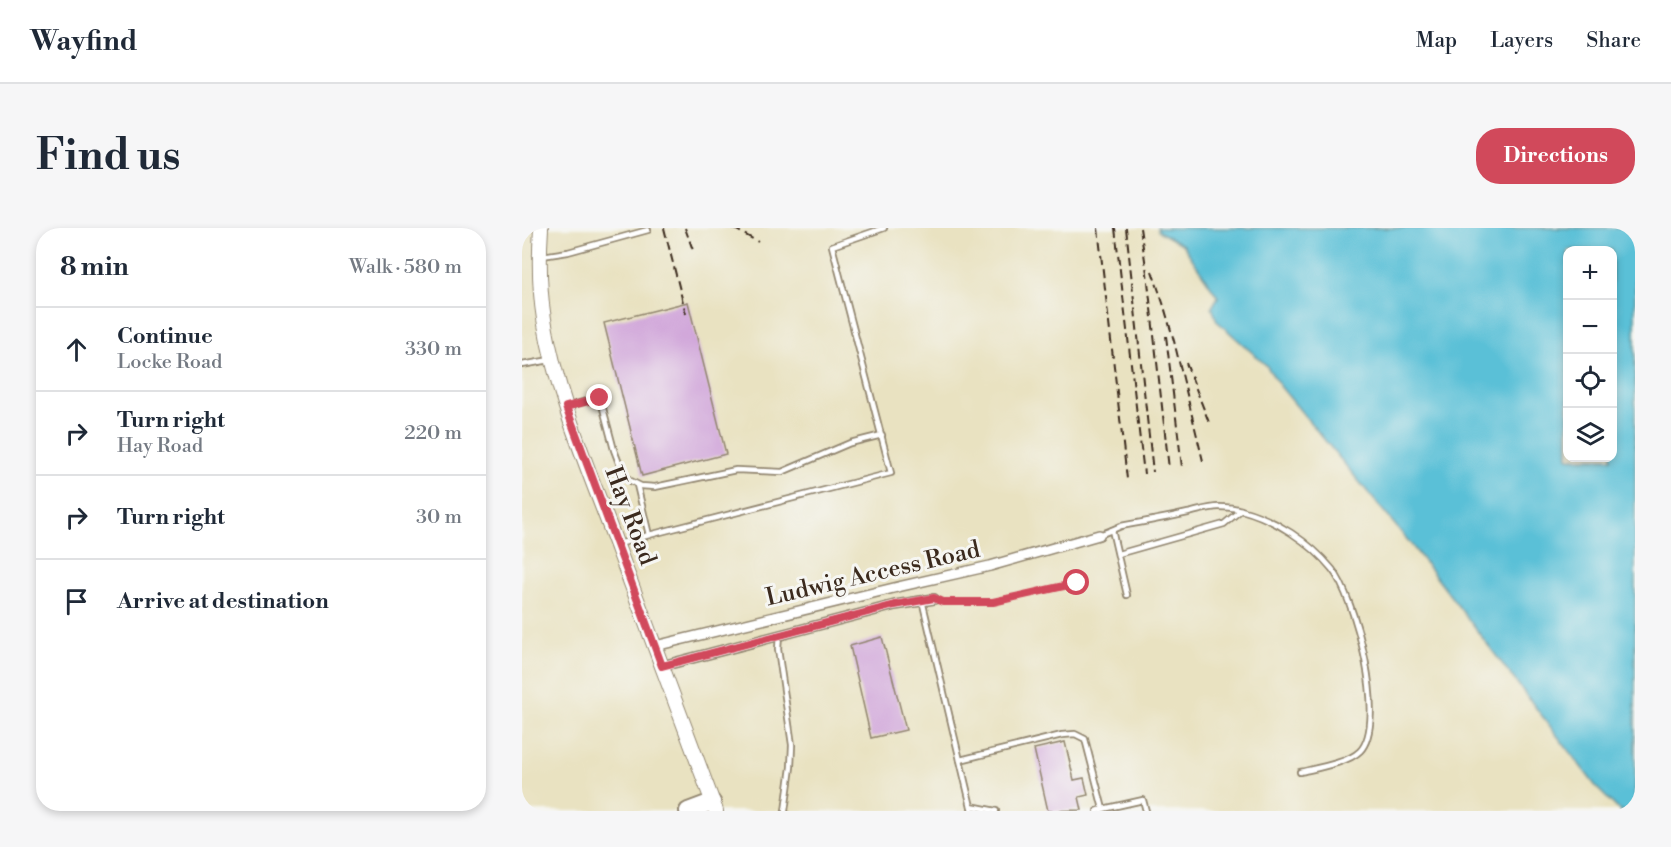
<!DOCTYPE html>
<meta charset="utf-8">
<style>
body{margin:0;font-family:"Libre Bodoni",serif;background:#f6f6f7;color:#1f2937}
.controls{position:absolute;right:18px;top:18px;display:grid;overflow:hidden;border-radius:12px;box-shadow:0 3px 9px #0003}
.controls button{width:54px;height:54px;display:grid;place-items:center;padding:0;border:0;border-bottom:2px solid #e0e1e3;background:#fff;color:#1f2937;font:30px sans-serif}
.stop{position:absolute;width:18px;height:18px;margin:-14px;border:4px solid #d1495b;border-radius:50%;background:#fff}
.stop.end{background:#d1495b;border-color:#fff;box-shadow:0 2px 6px #0008}
.list{margin:0;padding:0;list-style:none}
h2{display:flex;justify-content:space-between;align-items:center;height:78px;margin:0;padding:0 24px;font-size:26px}
h2 small{font-size:20px;font-weight:400;color:#747a83}
.list li{display:grid;grid-template-columns:39px 1fr auto;gap:18px;align-items:center;box-sizing:border-box;height:84px;padding:0 24px;border-top:2px solid #e0e1e3}
.list b{display:block;font-size:22px;white-space:nowrap}
.list p{margin:0;font-size:20px;white-space:nowrap;color:#747a83}
.list em{font-size:20px;font-style:normal;color:#747a83}
.icon{flex:none;width:33px;height:33px;fill:none;stroke:currentColor;stroke-width:2;stroke-linecap:round;stroke-linejoin:round}
.map{position:relative;flex:none;width:1113px;height:583px;overflow:hidden;border-radius:24px}
header{display:flex;align-items:center;gap:36px;box-sizing:border-box;height:84px;padding:0 30px;background:#fff;border-bottom:2px solid #e0e1e3}
header strong{font-size:28px}
nav{display:flex;gap:33px;margin-inline-start:auto;font-size:21px}
.intro{display:flex;align-items:center;justify-content:space-between;box-sizing:border-box;height:144px;padding:0 36px}
h1{margin:0;font-size:42px}
.button{padding:15px 27px;border-radius:24px;background:#d1495b;color:#fff;font-size:21px;font-weight:700}
main{display:flex;gap:36px;padding:0 36px}
aside{flex:1;background:#fff;border-radius:24px;box-shadow:0 3px 9px #0003}
.map>svg:first-child{display:block}
.water{fill:#5ac0d7;stroke:#4a757a;stroke-width:1.5;fill-rule:evenodd}
.building{fill:#d1a7da}
.lines{fill:none;stroke-linecap:round;stroke-linejoin:round}
.service-casing{stroke:#928670;stroke-width:8}
.minor-casing{stroke:#928670;stroke-width:12}
.secondary-casing{stroke:#928670;stroke-width:16}
.motorway-casing{stroke:#928670;stroke-width:20}
.path{stroke:#928670;stroke-width:1.5;stroke-dasharray:4.5 4.5;stroke-linecap:butt}
.service{stroke:#fff;stroke-width:4.5}
.minor{stroke:#fff;stroke-width:9}
.secondary{stroke:#fff;stroke-width:14}
.motorway{stroke:#fff;stroke-width:16}
.rail{stroke:#3b2a1e;stroke-width:2;stroke-dasharray:9 4.5;stroke-linecap:butt}
.route{stroke:#d1495b;stroke-width:8}
.labels{text-anchor:middle;dominant-baseline:central;stroke-width:6;stroke-linejoin:round;paint-order:stroke}
.street-label{font-size:24px;fill:#3b2a1e;stroke:#f6f6f2}
</style>
<header>
<strong>Wayfind</strong>
<nav><a>Map</a><a>Layers</a><a>Share</a></nav>
</header>
<div class="intro"><h1>Find us</h1><a class="button">Directions</a></div>
<main>
<aside>
<h2>8 min<small>Walk · 580 m</small></h2>
<ul class="list">
<li><svg class="icon" aria-label="ahead" viewBox="0 0 24 24"><path d="M12 20V5M6 11l6-6 6 6"/></svg><div><b>Continue</b><p>Locke Road</p></div><em>330 m</em></li>
<li><svg class="icon" aria-label="right" viewBox="0 0 24 24"><path d="M7 20v-9h11M14 6l5 5-5 5"/></svg><div><b>Turn right</b><p>Hay Road</p></div><em>220 m</em></li>
<li><svg class="icon" aria-label="right" viewBox="0 0 24 24"><path d="M7 20v-9h11M14 6l5 5-5 5"/></svg><div><b>Turn right</b></div><em>30 m</em></li>
<li><svg class="icon" aria-label="arrive" viewBox="0 0 24 24"><path d="M6 21V4h12l-3 4 3 4H6"/></svg><div><b>Arrive at destination</b></div></li>
</ul>
</aside>
<div class="map">
<svg width="1113" height="583" viewBox="0 0 1113 583">
<rect width="100%" height="100%" fill="#f6f6f2"/>
<filter id="ink" filterUnits="userSpaceOnUse"><feTurbulence type="fractalNoise" baseFrequency=".0167" numOctaves="2"/><feDisplacementMap in="SourceGraphic" scale="12" xChannelSelector="R" yChannelSelector="G"/><feConvolveMatrix kernelMatrix="1 2 1 2 8 2 1 2 1" color-interpolation-filters="sRGB"/></filter>
<filter id="wash" filterUnits="userSpaceOnUse"><feTurbulence type="fractalNoise" baseFrequency=".008" numOctaves="4" result="noise"/><feDisplacementMap in="SourceGraphic" scale="24" xChannelSelector="R" yChannelSelector="G"/><feGaussianBlur stdDeviation="1.35" result="paint"/><feColorMatrix in="noise" values="0 0 0 0 0 0 0 0 0 0 0 0 0 0 0 0 0 1.4 0 .05"/><feComposite in="paint" operator="in"/></filter>
<g filter="url(#wash)">
<rect width="100%" height="100%" fill="#e9e2c1"/>
<path class="water" d="M635,0H1113V583H1098L1076,561L888,315L758,158L744,137L695,93L690,79L696,69L661,17L636,3ZM1046,22H1090V230H1046Z"/>
<g id="blocks">
<g class="building">
<polygon points="166,74 204,226 120,248 82,95"/>
<polygon points="360,409 384,502 349,510 328,418"/>
<polygon points="543,514 552,552 562,550 566,567 557,569 560,582 526,583 512,521"/>
</g>
</g>
</g>
<g filter="url(#ink)">
<use href="#blocks" fill-opacity="0" stroke="#928670" stroke-width="1.5"/>
<g class="lines">
<g class="service-casing">
<g id="service">
<polyline points="20,28 46,24 126,2"/>
<polyline points="0,137 28,132"/>
<polyline points="47,178 78,169 92,222 100,243 107,252 119,258 133,259 214,242 260,244 328,215 360,207"/>
<polyline points="115,257 127,307"/>
<path d="M590,302L599,298C621,294 643,290 666,285C676,283 687,279 697,279C704,279 713,280 719,282C753,291 788,314 810,341C833,369 866,494 838,523C826,535 795,540 778,544"/>
<polyline points="577,307 590,302 605,367"/>
<polyline points="97,316 127,307 369,245 310,18 362,0"/>
<polyline points="596,326 702,296 719,282"/>
<polyline points="400,372 450,583"/>
<polyline points="257,407 256,421 270,517 269,539 263,583"/>
<polyline points="438,532 540,507 553,506 563,511 581,581 575,583"/>
<polyline points="449,578 474,583"/>
<polyline points="581,581 621,572 624,583"/>
</g>
</g>
<g class="minor-casing">
<g id="minor">
<polyline points="133,418 380,358 468,338 577,307"/>
<polyline points="140,438 373,377 412,371"/>
</g>
</g>
<g class="secondary-casing">
<path id="secondary" d="M19,0C17,30 17,60 22,91C35,171 69,247 97,323C129,410 162,496 194,583"/>
</g>
<g class="motorway-casing">
<polyline id="motorway" points="166,583 190,574"/>
</g>
<polyline class="path" points="421,374 470,374 555,355"/>
<use href="#service" class="service"/>
<use href="#minor" class="minor"/>
<use href="#secondary" class="secondary"/>
<use href="#motorway" class="motorway"/>
<g class="rail">
<polyline points="142,0 164,86"/>
<polyline points="163,0 172,25"/>
<polyline points="211,0 236,14"/>
<polyline points="576,0 605,251"/>
<polyline points="593,0 622,246"/>
<polyline points="604,0 631,244"/>
<polyline points="618,0 625,45 647,241"/>
<polyline points="630,43 641,75 652,113 681,233"/>
<polyline points="644,108 660,239"/>
<polyline points="664,135 688,197"/>
</g>
</g>
</g>
<g class="lines" filter="url(#ink)">
<polyline class="route" points="78,170 44,179 140,438 373,377 412,370 421,374 471,374 555,355"/>
</g>
<g class="labels">
<g class="street-label">
<text transform="translate(108 288) rotate(69)">Hay Road</text>
<text transform="translate(351 346) rotate(-13)">Ludwig Access Road</text>
</g>
</g>
</svg>
<div class="controls">
<button>+</button>
<button>−</button>
<button><svg class="icon" aria-label="locate" viewBox="0 0 24 24"><circle cx="12" cy="12" r="6"/><path d="M12 2v4M12 18v4M2 12h4M18 12h4"/></svg></button>
<button><svg class="icon" aria-label="layers" viewBox="0 0 24 24"><path d="M12 4l9 5-9 5-9-5zM3 14l9 5 9-5"/></svg></button>
</div>
<div class="stop" style="left:555px;top:355px"></div>
<div class="stop end" style="left:78px;top:170px"></div>
</div>
</main>
